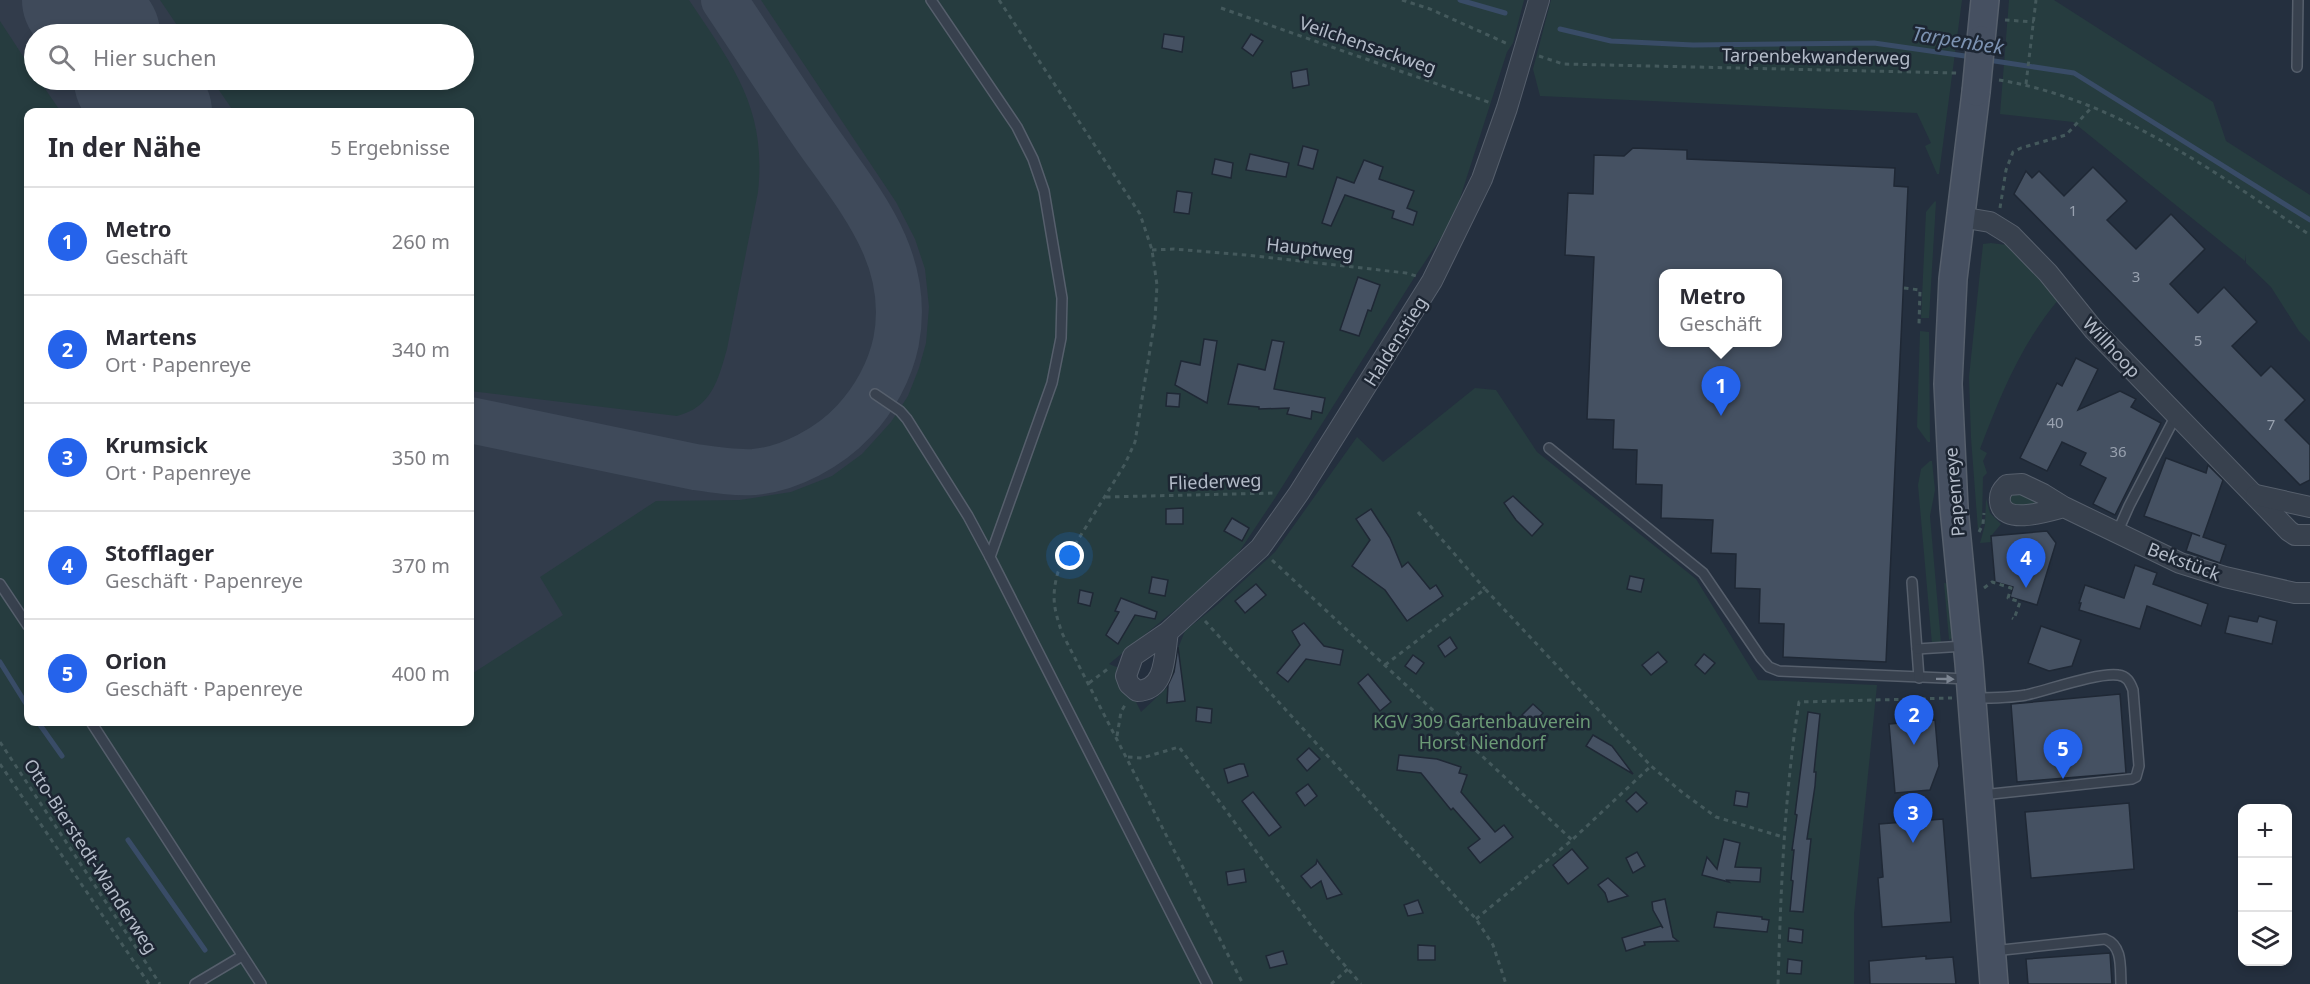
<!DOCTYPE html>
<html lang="de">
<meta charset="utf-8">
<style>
body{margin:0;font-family:"Noto Sans",sans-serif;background:#f2f2f3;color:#2b2b33}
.controls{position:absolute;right:18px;bottom:18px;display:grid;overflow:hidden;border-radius:12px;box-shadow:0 3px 9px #0003}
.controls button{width:54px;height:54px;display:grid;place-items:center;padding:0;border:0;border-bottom:2px solid #e1e1e2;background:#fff;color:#2b2b33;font:30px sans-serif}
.you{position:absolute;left:1070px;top:556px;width:21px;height:21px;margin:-15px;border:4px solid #fff;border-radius:50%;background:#1a73e8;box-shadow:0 0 0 9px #1a73e833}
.badge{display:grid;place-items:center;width:39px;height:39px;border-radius:50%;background:#2563eb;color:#fff;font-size:20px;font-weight:700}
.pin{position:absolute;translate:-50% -50px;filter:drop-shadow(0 2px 3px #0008)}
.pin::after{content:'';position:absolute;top:32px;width:21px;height:18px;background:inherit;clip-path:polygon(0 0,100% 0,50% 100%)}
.popup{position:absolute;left:1659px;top:269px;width:123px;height:78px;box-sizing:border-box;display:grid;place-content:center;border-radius:12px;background:#fff;filter:drop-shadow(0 2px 4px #0005);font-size:20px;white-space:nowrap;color:#7c7c81}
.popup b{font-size:22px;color:#2b2b33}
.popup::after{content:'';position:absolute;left:50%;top:100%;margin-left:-12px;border:12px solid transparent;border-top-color:#fff}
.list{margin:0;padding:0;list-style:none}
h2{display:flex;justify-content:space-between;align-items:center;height:78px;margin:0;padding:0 24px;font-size:26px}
h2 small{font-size:20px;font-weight:400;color:#7c7c81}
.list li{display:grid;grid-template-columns:39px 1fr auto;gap:18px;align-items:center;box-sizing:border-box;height:108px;padding:0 24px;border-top:2px solid #e1e1e2}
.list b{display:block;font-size:22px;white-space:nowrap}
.list p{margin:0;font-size:20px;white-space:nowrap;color:#7c7c81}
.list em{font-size:20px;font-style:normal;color:#7c7c81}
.icon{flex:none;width:33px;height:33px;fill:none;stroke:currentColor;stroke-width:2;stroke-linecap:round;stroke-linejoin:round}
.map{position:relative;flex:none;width:2310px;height:984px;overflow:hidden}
.search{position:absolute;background:#fff;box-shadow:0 3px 9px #0003;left:24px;top:24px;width:450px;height:66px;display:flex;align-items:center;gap:15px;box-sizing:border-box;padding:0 21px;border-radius:33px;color:#7c7c81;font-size:22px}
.panel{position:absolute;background:#fff;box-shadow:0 3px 9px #0003;left:24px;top:108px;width:450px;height:618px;border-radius:12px}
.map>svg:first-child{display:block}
.airport{fill:#323c4b;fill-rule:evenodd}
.green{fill:#263c3f}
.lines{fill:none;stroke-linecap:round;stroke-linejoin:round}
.stream{stroke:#394c67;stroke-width:5}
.taxiway{stroke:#3f4a5a;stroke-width:46}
.runway{stroke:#3f4a5a;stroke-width:116}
.building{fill:#455162;stroke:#1f2835;stroke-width:1.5;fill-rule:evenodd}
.lane-casing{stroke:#565f6c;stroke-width:12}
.street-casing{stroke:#565f6c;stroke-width:22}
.secondary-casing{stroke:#565f6c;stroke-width:30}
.path{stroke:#44595c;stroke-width:3;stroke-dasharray:4.5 4.5;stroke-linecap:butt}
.lane{stroke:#38414e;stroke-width:9}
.street{stroke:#38414e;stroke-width:20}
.secondary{stroke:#465061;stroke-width:27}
.secondary-bridge-casing{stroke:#565f6c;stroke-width:30;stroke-linecap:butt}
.secondary-bridge{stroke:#465061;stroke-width:27}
.oneway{fill:#7c8592}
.labels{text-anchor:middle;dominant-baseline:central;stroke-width:5;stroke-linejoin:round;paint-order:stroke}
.number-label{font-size:15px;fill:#98a1af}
.street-label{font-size:18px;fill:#b4bcc9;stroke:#1d2633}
.park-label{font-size:18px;fill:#6b9a76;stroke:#1d2633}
.water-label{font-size:20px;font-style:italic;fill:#7c92b1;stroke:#1d2633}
</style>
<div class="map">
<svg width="2310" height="984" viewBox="0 0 2310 984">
<rect width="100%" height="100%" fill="#242f3e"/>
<path class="airport" d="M0,0H984L1138,286L179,984L0,708ZM34,34H464V80H34ZM28,112H470V722H28Z"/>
<g class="green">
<path d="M160,0H689C733,66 767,108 758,192L727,349C718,380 712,407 677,416L470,391V112H234L212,80H464V34H183Z"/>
<polygon points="761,0 1524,0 1513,43 1507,52 1453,220 1414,278 1275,498 1231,564 1109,664 1119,668 1141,712 1173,682 1168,676 1170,668 1185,631 1217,605 1275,552 1357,437 1383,462 1475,388 1496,390 1537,452 1696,579 1758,680 1877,685 1854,914 1854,984 0,984 0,21 34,73 34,80 39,80 61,112 28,112 28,722 470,722 470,675 563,615 540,577 656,501 740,500 791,492 832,476 862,454 891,422 908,396 919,368 926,343 929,307 925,269 915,239 896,202"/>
<polygon points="1551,0 1962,0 1939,174 1937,174 1925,146 1931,143 1917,113 1540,96 1533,69"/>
<polygon points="2009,0 2054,0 2213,102 2226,141 2310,195 2310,342 2299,331 2271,287 2246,263 2246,254 2245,261 2073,122 2000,114"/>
<polygon points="1935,201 1936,202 1929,318 1921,318 1926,212"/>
<path d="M1991,243L2007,245L2059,299C2021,344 2001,394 1980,449L1987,453L1983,461L1987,473L1983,477L1982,524L1978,530L1971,438L1969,377L1983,244Z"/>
<polygon points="1920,331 1929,332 1930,442 1928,442 1917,427"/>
<polygon points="1930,461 1932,461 1935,490 1930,516 1941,643 1932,644 1918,485 1921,469"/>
<polygon points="2018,492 2037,501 2037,503 2034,506 2015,506 2011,503 2010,497"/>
<polygon points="1986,498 1990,513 2001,524 1991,536 1992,542 1980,543 1985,525"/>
<polygon points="1944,583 1951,584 1955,636 1949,640"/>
</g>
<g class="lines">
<g class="stream">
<polyline points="1460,0 1505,13"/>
<polyline points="1560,29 1611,41 1693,45 1874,43 1972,57"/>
<polyline points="1988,60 2074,73 2310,220"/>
<polyline points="0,662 28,707"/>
<polyline points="38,722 62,756"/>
<polyline points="128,840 205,950"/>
</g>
<path class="taxiway" d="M470,420L695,467C715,470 734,473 754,472C790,469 830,447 854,421C874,400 890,371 896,342C913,255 855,195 810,129C781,87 753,43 724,0"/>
<g class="runway">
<polyline points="80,0 102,34"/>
<polyline points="132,80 154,112"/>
</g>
</g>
<g class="building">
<polygon points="1164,34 1184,37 1182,52 1162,48"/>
<polygon points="1251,34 1263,41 1253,56 1242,48"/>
<polygon points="1307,69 1309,85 1293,88 1291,72"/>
<polygon points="1303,146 1318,150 1313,169 1298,165"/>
<path d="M1633,148L1687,150V159L1895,168L1894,186L1908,187L1886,662L1783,657L1784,624L1759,623L1760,589L1735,588L1736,554L1711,553L1713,520L1661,518L1662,485L1636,484L1637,450L1613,449L1614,420L1587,419L1594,257L1565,255L1568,193L1593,194L1594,155L1624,156ZM1664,273H1778V342H1664Z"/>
<polygon points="1250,154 1289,163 1286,177 1246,170"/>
<polygon points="1215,159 1233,163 1231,178 1212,174"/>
<polygon points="1364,160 1383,167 1379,179 1414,191 1407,208 1417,212 1413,225 1392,218 1394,211 1345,195 1331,226 1322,223 1337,177 1354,183"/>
<polygon points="2093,167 2127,201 2107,220 2136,249 2171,214 2205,249 2170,284 2198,313 2224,287 2257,322 2232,346 2261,376 2271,366 2305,400 2285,420 2310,445 2310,480 2300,485 2014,194 2026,171 2032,178 2039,171 2064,196"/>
<polygon points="1177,191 1192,193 1189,214 1174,212"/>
<polygon points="1358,277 1380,285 1371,311 1368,310 1359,336 1340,330"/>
<polygon points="1204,339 1217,341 1207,403 1175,385 1181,361 1200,365"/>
<polygon points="1272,340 1284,342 1274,389 1325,398 1322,413 1312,411 1311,419 1287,414 1289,408 1259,409 1259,407 1228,404 1238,364 1265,370"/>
<polygon points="2076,358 2098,369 2078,410 2120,391 2136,399 2131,407 2161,423 2115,515 2093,504 2106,478 2080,465 2086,453 2062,442 2047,471 2020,458 2057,383 2062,386"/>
<polygon points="1167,393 1180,394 1179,407 1166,406"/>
<polygon points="2166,458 2206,473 2208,465 2223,480 2203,537 2226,545 2220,563 2186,551 2192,533 2200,536 2144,516"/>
<polygon points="1513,496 1543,524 1532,536 1516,520 1504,503"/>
<polygon points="1183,508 1183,524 1166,524 1166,509"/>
<polygon points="1371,509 1390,538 1402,567 1408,562 1430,589 1436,585 1443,596 1407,621 1385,590 1352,566 1370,540 1356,519"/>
<polygon points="1232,518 1249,528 1242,541 1224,531"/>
<polygon points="2047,531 2056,543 2037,605 2010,597 2013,587 1995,582 1991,536"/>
<polygon points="2135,565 2157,573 2153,584 2208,604 2201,626 2147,606 2140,629 2079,610 2081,603 2079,603 2085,585 2124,598"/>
<polygon points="1630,576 1644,579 1641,592 1627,589"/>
<polygon points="1152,577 1168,580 1165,596 1149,593"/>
<polygon points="1256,584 1266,595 1245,613 1235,601"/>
<polygon points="1080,590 1093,593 1090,606 1078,603"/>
<polygon points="1121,598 1157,612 1155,619 1135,615 1118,644 1106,635 1119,612 1115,611"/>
<polygon points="2229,616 2257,622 2259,616 2277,621 2272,644 2225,633"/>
<polygon points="1304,623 1324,646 1343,650 1340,665 1306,659 1288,682 1277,673 1300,645 1292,631"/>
<polygon points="2041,626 2081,640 2072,666 2049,671 2028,663"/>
<polygon points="1450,637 1457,648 1445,657 1438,646"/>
<polygon points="1178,647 1185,701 1167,703 1168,685 1174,672"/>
<polygon points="1658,652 1667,662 1651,675 1642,665"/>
<polygon points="1704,654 1715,663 1705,674 1695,665"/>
<polygon points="1413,655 1424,663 1416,674 1405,666"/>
<polygon points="1368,674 1391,702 1380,711 1358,683"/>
<polygon points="2120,694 2126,773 2017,782 2011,704"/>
<polygon points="1533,704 1543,713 1532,725 1522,715"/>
<polygon points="1197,707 1212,709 1211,723 1196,721"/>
<polygon points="1808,712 1820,714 1814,772 1816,772 1815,786 1807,839 1811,839 1803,912 1790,911 1793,881 1791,880 1794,850 1792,850 1797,815 1795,814"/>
<polygon points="1935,720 1939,766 1930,790 1895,793 1889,724"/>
<polygon points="1593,735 1612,746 1633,774 1586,746"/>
<polygon points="1309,748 1320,759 1307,771 1297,759"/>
<polygon points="1399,755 1437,759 1461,767 1459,773 1467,775 1461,792 1495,832 1504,825 1513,837 1480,863 1468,848 1480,839 1453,808 1451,810 1421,773 1397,770"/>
<polygon points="1239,764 1244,764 1248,776 1228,783 1224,769"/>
<polygon points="1308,784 1317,796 1305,806 1296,793"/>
<polygon points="1736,791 1749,793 1747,807 1734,805"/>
<polygon points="1253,792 1281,827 1269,836 1242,801"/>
<polygon points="1636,792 1647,803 1637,812 1626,801"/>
<polygon points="2129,803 2134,869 2031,878 2025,812"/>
<polygon points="1943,819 1951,922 1882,927 1878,878 1883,877 1879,824"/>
<polygon points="1724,839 1740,843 1735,867 1761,868 1760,882 1727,880 1729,882 1702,875 1707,857 1717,869"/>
<polygon points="1572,849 1588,868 1568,884 1553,865"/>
<polygon points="1637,852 1645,866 1633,873 1626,858"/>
<polygon points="1317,860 1319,863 1342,894 1327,899 1321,881 1311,888 1301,876 1316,864"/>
<polygon points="1244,869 1246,882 1228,885 1226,872"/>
<polygon points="1608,878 1628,896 1608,902 1605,893 1598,885"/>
<polygon points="1665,899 1673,937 1678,941 1644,942 1645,945 1626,951 1622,938 1661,926 1663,928 1653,910 1652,902"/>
<polygon points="1418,900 1423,913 1408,916 1404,905"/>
<polygon points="1717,912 1762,917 1762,919 1769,920 1767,932 1714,927"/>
<polygon points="1789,928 1803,930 1802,943 1788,941"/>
<polygon points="1418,945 1435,946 1435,960 1418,960"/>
<polygon points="1283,951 1287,964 1270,968 1266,956"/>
<polygon points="2110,953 2112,984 2028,984 2026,959"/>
<polygon points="1926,956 1926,959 1953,957 1956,984 1870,984 1869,961"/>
<polygon points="1788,959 1802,961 1801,974 1787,973"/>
</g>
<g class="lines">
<g class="lane-casing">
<g id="lane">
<polyline points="931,0 1017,127 1033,159 1044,191 1062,298 1061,338 1052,383 990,557 1207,984"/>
<polyline points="2297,67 2298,0"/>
<polyline points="875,394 900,411 907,419 968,516 990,557"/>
<polyline points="1549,448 1703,573 1761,658 1769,667 1779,671 1968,679"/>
<polyline points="2117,533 2129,506 2173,421 2178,416"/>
<polyline points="1912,582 1919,678"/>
<polyline points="0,584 28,626"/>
<polyline points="1917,649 1965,646"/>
<path d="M1975,698C1992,698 2009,698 2026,695C2048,690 2099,672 2118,675C2127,676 2130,682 2133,690L2139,766L2136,777L2132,779L1982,795"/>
<polyline points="91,722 261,984"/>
<path d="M1993,951L2105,939C2123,946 2120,967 2121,984"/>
<polyline points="195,984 242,956"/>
</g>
</g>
<g class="street-casing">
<g id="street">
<polyline points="1960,217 1990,222 2011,235 2048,273 2094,330 2289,531 2295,535 2310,535"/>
<polyline points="2256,495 2310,507"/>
<path d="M2064,507C2049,511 2003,526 2000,502C1999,494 2002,490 2007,485L2022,484L2043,494L2064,507L2180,563L2225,577L2295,593H2310"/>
<path d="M1168,632C1164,655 1167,690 1137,691L1129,684L1126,676L1133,656L1168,632L1260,548L1299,493L1432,281L1482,179L1507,108L1539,0"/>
</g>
</g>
<g class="secondary-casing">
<g id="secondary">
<polyline points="1981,40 1985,0"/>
<polyline points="1976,92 1953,279 1948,384 1954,508 1969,663 1994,984"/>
</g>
</g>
<g class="path">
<path d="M999,0L1140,214L1152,250L1157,285L1155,319L1135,442L1125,464L1058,572C1051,597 1054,609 1062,633L1243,984"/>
<polyline points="1402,0 1430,9 1508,44"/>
<polyline points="1221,8 1491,103"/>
<polyline points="2005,20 2034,22"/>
<polyline points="1539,56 1563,64 1957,73"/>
<path d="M1999,80C2115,99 2214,172 2310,235"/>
<polyline points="2026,84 2036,0"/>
<polyline points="2000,208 2006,170 2013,152 2021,148 2066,135 2092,107"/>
<polyline points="1152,250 1174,249 1246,255 1406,273 1416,276"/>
<polyline points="1904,288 1920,290 1919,324"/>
<polyline points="1106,497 1276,493"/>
<polyline points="1418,512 1485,589"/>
<polyline points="1979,532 1983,524 1984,513"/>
<polyline points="1272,560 1572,840"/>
<polyline points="1984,588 1992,582 2011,588 2008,598 2020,602 2014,619 2012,618"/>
<polyline points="1205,621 1476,919 1493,945 1506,984"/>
<polyline points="1385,665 1485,589 1651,766 1683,793 1716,817 1783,837"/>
<polyline points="1089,683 1109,668"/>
<polyline points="1117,736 1121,712 1125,705"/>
<polyline points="0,742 160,984"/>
<polyline points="1128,757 1142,758 1179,747 1315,931 1361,984"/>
<polyline points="0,764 149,984"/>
<polyline points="1476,919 1572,840 1651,766"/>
<polyline points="1331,984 1348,969"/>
<path d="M1778,984C1781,888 1784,797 1799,702L1952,698"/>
</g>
<use href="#lane" class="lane"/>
<use href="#street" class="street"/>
<use href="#secondary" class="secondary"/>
<g class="secondary-bridge-casing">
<polyline id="secondary-bridge" points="1976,92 1981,40"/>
</g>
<use href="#secondary-bridge" class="secondary-bridge"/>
</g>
<defs><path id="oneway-solid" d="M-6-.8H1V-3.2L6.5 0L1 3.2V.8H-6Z" transform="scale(1.5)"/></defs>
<use class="oneway" href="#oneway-solid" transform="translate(1945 679) rotate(1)"/>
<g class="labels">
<g class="number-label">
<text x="2073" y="210">1</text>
<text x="2136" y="276">3</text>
<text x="2198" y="340">5</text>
<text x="2055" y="422">40</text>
<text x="2271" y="424">7</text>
<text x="2118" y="451">36</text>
</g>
<g class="street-label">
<text transform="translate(1368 45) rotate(19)">Veilchensackweg</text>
<text transform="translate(1816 56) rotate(1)">Tarpenbekwanderweg</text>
<text transform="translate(1310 248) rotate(6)">Hauptweg</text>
<text transform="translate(1395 341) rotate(-58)">Haldenstieg</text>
<text transform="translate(2112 347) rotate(47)">Willhoop</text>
<text transform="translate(1215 481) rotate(-2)">Fliederweg</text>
<text transform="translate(1954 492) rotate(-95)">Papenreye</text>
<text transform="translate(2184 561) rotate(21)">Bekstück</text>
<text transform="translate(91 856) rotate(57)">Otto-Bierstedt-Wanderweg</text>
</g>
<g class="park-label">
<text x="1482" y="721">KGV 309 Gartenbauverein<tspan x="1482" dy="21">Horst Niendorf</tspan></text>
</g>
<g class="water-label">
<text transform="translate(1958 40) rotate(9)">Tarpenbek</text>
</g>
</g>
</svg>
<div class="controls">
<button>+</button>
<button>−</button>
<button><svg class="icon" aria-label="layers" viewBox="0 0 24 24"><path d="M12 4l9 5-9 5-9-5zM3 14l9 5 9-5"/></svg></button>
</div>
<div class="you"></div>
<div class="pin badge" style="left:1721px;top:416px">1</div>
<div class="popup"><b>Metro</b>Geschäft</div>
<div class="pin badge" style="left:1914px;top:745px">2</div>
<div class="pin badge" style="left:1913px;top:843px">3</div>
<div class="pin badge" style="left:2026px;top:588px">4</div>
<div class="pin badge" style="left:2063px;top:779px">5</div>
<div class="search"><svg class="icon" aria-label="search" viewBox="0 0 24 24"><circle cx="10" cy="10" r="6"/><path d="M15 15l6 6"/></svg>Hier suchen</div>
<section class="panel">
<h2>In der Nähe<small>5 Ergebnisse</small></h2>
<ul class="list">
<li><span class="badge">1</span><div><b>Metro</b><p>Geschäft</p></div><em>260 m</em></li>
<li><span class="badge">2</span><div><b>Martens</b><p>Ort · Papenreye</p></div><em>340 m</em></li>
<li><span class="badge">3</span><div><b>Krumsick</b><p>Ort · Papenreye</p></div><em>350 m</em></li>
<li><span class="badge">4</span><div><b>Stofflager</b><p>Geschäft · Papenreye</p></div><em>370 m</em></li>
<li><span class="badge">5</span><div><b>Orion</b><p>Geschäft · Papenreye</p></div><em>400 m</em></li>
</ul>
</section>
</div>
